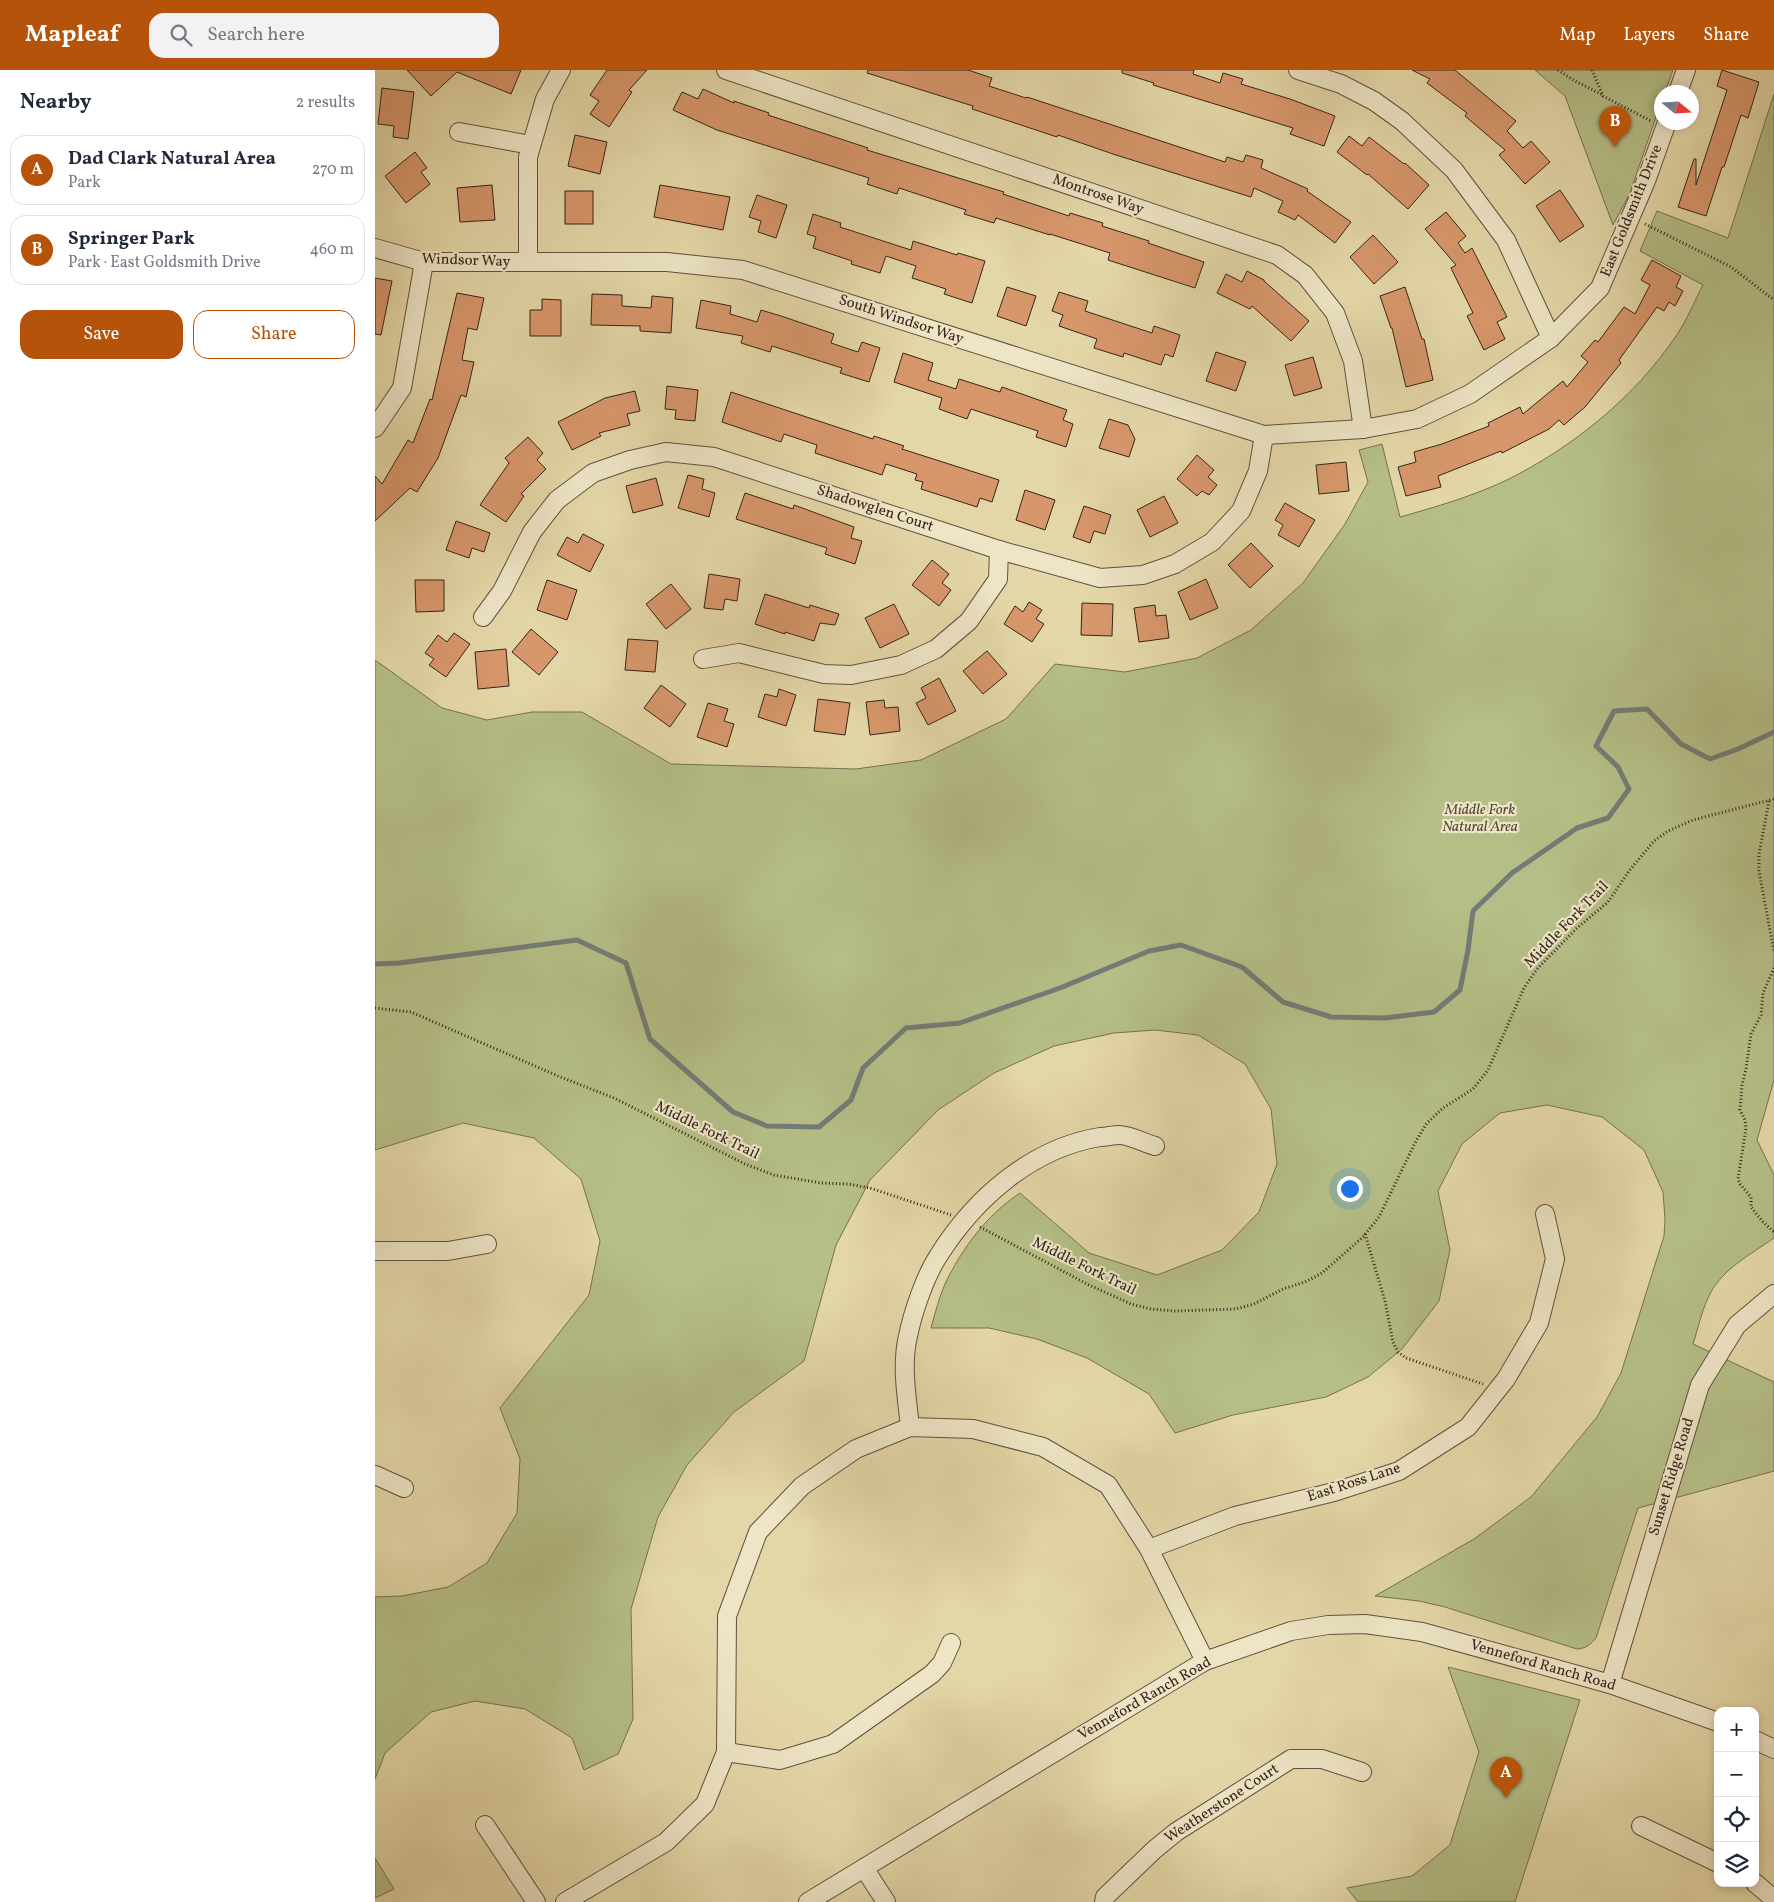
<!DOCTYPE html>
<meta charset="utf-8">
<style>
body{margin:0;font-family:Vollkorn,serif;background:#f2f2f3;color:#1f2937}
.controls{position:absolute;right:15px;bottom:15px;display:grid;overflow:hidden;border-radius:10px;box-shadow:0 2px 8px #0003}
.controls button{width:45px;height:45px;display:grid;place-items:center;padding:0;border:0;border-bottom:1px solid #e0e1e3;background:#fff;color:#1f2937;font:25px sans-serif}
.compass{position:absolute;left:1279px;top:15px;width:45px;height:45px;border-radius:50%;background:#fff;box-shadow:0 2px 8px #0003;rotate:108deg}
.you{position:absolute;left:974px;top:1118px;width:18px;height:18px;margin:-12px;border:4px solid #fff;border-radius:50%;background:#1a73e8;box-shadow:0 0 0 8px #1a73e833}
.badge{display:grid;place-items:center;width:32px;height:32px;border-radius:50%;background:#b45309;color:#fff;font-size:16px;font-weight:700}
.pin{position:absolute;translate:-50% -41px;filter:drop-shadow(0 1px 2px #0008)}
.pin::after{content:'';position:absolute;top:26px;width:18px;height:15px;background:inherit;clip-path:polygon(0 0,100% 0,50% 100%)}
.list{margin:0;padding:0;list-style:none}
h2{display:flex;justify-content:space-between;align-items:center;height:65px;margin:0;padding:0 20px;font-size:21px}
h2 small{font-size:16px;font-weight:400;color:#747a83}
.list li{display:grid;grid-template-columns:32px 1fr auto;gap:15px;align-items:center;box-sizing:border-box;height:70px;margin:0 10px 10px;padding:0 10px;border:1px solid #e0e1e3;border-radius:15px}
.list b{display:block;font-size:19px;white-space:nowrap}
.list p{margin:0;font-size:16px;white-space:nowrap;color:#747a83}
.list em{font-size:16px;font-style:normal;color:#747a83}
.actions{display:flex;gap:10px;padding:15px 20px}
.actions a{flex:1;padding:11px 0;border:1px solid #b45309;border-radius:15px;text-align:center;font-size:18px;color:#b45309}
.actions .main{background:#b45309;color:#fff}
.icon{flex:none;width:28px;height:28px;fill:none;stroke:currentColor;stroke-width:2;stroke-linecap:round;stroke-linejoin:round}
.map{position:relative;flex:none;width:1399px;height:1832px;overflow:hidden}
header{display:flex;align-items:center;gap:30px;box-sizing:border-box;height:70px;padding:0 25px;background:#b45309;color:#fff}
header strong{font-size:24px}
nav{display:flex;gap:28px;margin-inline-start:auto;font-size:18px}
.search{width:350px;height:45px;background:#f2f2f3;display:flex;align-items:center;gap:12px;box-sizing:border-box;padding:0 18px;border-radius:15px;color:#747a83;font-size:19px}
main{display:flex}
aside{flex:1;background:#fff}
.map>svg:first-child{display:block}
.green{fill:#b5be86;stroke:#767151}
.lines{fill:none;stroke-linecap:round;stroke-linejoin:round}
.stream{stroke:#737c77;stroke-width:5}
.building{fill:#d7976b;stroke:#36241c}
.minor-casing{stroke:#62513f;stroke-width:20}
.path{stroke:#36241c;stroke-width:3;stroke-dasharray:1 2.5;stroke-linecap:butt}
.minor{stroke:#ede5c6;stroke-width:18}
.labels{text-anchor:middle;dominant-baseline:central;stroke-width:4.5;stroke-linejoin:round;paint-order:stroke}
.street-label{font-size:15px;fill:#36241c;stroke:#ede5c6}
.park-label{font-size:15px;font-style:italic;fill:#564a36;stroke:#ede5c6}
</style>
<header>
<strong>Mapleaf</strong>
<div class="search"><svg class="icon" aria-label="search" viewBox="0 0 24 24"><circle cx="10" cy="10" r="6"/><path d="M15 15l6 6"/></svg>Search here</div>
<nav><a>Map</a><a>Layers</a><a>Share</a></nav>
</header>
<main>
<aside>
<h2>Nearby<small>2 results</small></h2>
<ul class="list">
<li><span class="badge">A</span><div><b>Dad Clark Natural Area</b><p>Park</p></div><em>270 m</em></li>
<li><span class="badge">B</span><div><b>Springer Park</b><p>Park · East Goldsmith Drive</p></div><em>460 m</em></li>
</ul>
<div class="actions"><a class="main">Save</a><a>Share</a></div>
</aside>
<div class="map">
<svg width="1399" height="1832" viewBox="0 0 1399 1832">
<rect width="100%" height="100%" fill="#e4d7a7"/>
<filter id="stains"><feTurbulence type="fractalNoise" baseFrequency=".004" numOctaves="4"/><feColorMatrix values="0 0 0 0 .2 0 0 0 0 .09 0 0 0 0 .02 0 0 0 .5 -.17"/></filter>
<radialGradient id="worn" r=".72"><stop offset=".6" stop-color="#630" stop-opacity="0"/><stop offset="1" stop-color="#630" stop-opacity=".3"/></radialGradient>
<g class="green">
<polygon points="1160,0 1298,0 1290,22 1286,22 1286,32 1255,123 1238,155 1190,26"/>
<path d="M1399,24V1010L1382,1070L1399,1105V1168C1375,1185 1345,1200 1333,1228C1326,1243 1323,1259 1318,1274L1399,1312V1401L1263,1438L1221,1568C1215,1575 1212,1578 1202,1579L1070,1537L1044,1531L1000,1526L1099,1469L1156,1427L1222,1347L1246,1303L1289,1166L1290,1149L1288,1122L1269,1080L1227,1047L1172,1035L1125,1043L1087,1074L1063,1121L1075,1180L1064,1231L1027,1279L993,1307L951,1327L858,1345L800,1363L774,1324L712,1288L662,1269L614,1258H556C560,1244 564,1227 570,1214C587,1178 612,1145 645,1123L714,1183L782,1205L847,1180L884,1142L902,1094L896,1039L870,994L823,965L780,960L739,963L679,976L619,1003L563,1040L495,1110L461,1175L429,1291L359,1342L312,1395L283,1447L256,1539L258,1649L243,1684L209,1700L197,1668L150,1639L100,1631L56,1642L10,1683L0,1709V1527L27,1526L73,1517L112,1493L142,1443L145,1389L125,1338L214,1225L225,1171L206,1109L159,1068L88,1053L0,1080V590L67,638L112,650L157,642H207L296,694L481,699L546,690L631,649L680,594L750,602L822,588L876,560L928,513L970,454L993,412L984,380L1007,374L1025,447C1061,437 1098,426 1132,410C1198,377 1260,327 1301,266C1312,250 1319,232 1328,215L1265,181L1282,141L1353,168Z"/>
<polygon points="1073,1597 1205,1630 1140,1832 983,1832 972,1818 1037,1806 1075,1775 1104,1682"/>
<polygon points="0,1788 19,1819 0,1828"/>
</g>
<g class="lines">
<polyline class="stream" points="0,894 24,893 202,870 251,893 275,969 358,1042 392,1056 444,1057 476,1030 488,998 531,958 585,953 685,918 774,881 806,875 867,897 908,932 956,947 1010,948 1059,942 1085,920 1093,880 1098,841 1137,803 1202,758 1233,748 1254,719 1243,697 1221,676 1239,641 1272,639 1306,674 1335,689 1363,679 1399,662"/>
</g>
<g class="building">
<polygon points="32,0 146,0 136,24 82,2 56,26"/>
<polygon points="232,0 272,0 254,20 257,22 234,57 215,44 224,31 215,25"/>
<polygon points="493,0 593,0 617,8 614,16 651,28 652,27 850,92 852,87 868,92 871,85 888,90 886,98 933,119 932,121 976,152 960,173 923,145 920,150 903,142 908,131 879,118 876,127 741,85 683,65 682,67 643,54 597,39 598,36 492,3"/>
<polygon points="747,0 819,0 818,4 845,13 848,3 868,9 866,14 915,29 960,46 949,76 915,64 918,58 778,15 779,13 747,3"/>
<polygon points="1037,0 1080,0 1141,51 1132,61 1148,78 1156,71 1175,92 1150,114 1124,85 1130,80 1090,46 1092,43 1052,13 1055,9"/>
<polygon points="1347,0 1384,12 1373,48 1366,45 1349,97 1347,97 1331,146 1303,137 1319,89 1321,89 1321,115 1352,20 1342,16"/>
<polygon points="7,18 39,22 33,69 18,67 19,56 3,54"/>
<polygon points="328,19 359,33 359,31 394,43 393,45 493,78 492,80 629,122 628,124 694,146 695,143 728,153 727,156 774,171 773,173 829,192 820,218 733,190 735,183 675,164 675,165 621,148 619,153 589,144 591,140 524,118 522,124 492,114 494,108 342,60 298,40 307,22 323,29"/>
<polygon points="200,65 232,72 225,104 193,96"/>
<polygon points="974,66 987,76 994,67 1029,94 1030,93 1054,115 1033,139 993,104 992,105 962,82"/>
<polygon points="40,82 52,98 46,102 55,114 31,133 10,106"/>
<polygon points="117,115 120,150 85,152 82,118"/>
<polygon points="285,115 355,127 348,160 279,147"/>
<polygon points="1185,120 1209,156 1185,172 1161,136"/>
<rect x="190" y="121" width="28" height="33"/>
<polygon points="382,125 412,135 401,168 383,162 386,151 374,147"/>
<polygon points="1071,142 1091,166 1083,173 1090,183 1097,178 1132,247 1122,252 1130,269 1109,280 1092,246 1098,243 1076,198 1081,195 1050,159"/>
<polygon points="438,144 466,153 465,157 536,180 538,171 582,185 583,183 610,191 597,233 569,224 571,219 537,208 541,196 511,186 505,203 476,194 477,191 438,178 441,167 432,164"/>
<polygon points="998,165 1023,192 999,214 975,187"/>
<polygon points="1277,190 1306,206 1301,217 1308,221 1300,236 1294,232 1289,241 1282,237 1244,290 1246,293 1210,337 1189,355 1184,350 1174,359 1127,383 1126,381 1063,406 1066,417 1031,426 1023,397 1041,392 1039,382 1067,374 1114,356 1113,353 1145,337 1148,344 1188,311 1192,317 1213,292 1206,286 1220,270 1223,272 1249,237 1260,244 1275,215 1266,210"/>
<polygon points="872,201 889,210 889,211 934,251 916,271 877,236 875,239 842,223 851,204 867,212"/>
<polygon points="0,208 17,211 6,265 0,264"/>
<polygon points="632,217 661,226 651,256 622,246"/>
<polygon points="1030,217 1047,269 1049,269 1058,310 1031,317 1017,258 1016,258 1005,226"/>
<polygon points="684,222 713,231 710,241 777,263 779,256 805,265 798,287 790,284 786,295 749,283 748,287 719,278 722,269 684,256 688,245 677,241"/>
<polygon points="82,223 109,228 102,260 93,258 87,290 99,292 91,327 86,325 63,388 42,422 35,418 0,451 0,406 7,414 33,370 38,373 55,329 57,330"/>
<polygon points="217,224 247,225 247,236 276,238 277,226 298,228 296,263 265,261 265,256 216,255"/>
<polygon points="167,229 186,230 186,266 155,266 155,240 167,240"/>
<polygon points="326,230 356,236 355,244 382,252 386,240 406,246 459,264 456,273 483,282 487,272 505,278 494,312 465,303 467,298 397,276 395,282 366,273 368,266 321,258"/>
<polygon points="841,282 871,292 861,321 831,311"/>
<polygon points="528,283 558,293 553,310 581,319 584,309 625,322 627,317 692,340 688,350 698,354 691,377 661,367 663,361 596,339 592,349 564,339 567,328 519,312"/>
<polygon points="938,287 947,318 919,326 910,295"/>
<polygon points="292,316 323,320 320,351 300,349 301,340 290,339"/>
<polygon points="260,321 265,341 252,344 255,355 224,363 226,366 197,380 183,352 230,328"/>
<polygon points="356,322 498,369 499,366 529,376 527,379 624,410 617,432 605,428 602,437 546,419 548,412 540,410 542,404 511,394 507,405 440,383 442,375 409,364 406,372 347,352"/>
<polygon points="734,349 753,355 760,369 754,387 724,378"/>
<polygon points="153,367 168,383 162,390 171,399 146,424 149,426 131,452 105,435 134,393 130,388"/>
<polygon points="822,385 839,400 833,407 842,415 834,425 827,421 822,426 802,409"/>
<polygon points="971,392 974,421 944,424 941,395"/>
<polygon points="313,405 329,409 327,419 340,423 334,447 303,438"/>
<polygon points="281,408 288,435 258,443 251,416"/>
<polygon points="650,420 680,430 670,460 641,450"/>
<polygon points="370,423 418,439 419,435 479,457 476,468 487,471 480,494 450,484 452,478 361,449"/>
<polygon points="789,426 803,453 775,467 762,440"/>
<polygon points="910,433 940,450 924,477 903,465 908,455 900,450"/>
<polygon points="709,436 736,445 730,464 719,461 715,473 698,467"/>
<polygon points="81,451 115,463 109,482 97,478 94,488 71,480"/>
<polygon points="208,464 229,475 215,502 182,485 192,467 203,473"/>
<polygon points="876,473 898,496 875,518 853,495"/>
<polygon points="557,490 574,504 567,513 576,520 564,536 537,515"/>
<polygon points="334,504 365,509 362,531 350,529 348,540 329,538"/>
<polygon points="831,509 843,538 815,550 803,522"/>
<polygon points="40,510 69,510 69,541 41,542"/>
<polygon points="172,510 202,520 192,550 162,540"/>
<polygon points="296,514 316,539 291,559 271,534"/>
<polygon points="390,524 434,538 435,535 464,544 460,555 445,553 439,571 410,562 410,564 380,554"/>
<polygon points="654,532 667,540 661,549 669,554 657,572 629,554 640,536 648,542"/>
<polygon points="707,533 738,534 737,566 706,565"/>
<polygon points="519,534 534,564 505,578 490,548"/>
<polygon points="780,535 781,546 791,545 794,568 764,572 759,538"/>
<polygon points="156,559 183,582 164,605 137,582"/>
<polygon points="79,563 95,574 71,607 54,595 59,589 50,583 63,565 72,572"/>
<polygon points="253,569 283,571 280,602 250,600"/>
<polygon points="131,579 134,616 103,619 100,582"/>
<polygon points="612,581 632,604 608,624 588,601"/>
<polygon points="564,608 581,641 553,655 541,633 551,628 546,618"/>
<polygon points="286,615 311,634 295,657 269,638"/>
<polygon points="404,619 421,625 411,656 383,647 390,624 402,627"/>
<polygon points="443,629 475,633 470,665 439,661"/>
<polygon points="509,630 510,638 523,637 525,661 495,665 491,632"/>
<polygon points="333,633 353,639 349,651 359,654 352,677 322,667"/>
</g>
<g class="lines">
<g class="minor-casing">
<g id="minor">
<polyline points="351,0 902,185 930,205 960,243 978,291 988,359"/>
<polyline points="923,0 966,14 999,31 1027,51 1079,100 1131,170 1176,268"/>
<polyline points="1303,22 1311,0"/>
<polyline points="84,62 156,75"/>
<polyline points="0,178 49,192 292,192 368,200 889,365 988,359 1042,349 1095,324 1176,268 1225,218 1271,111 1292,52"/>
<polyline points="153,192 153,87 170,29 186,0"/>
<polyline points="0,358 27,318 49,192"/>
<polyline points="108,547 127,521 157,462 182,430 218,403 255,390 291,382 339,387 624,480 725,508 768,505 800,494 837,472 866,441 883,401 889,365"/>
<polyline points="328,589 364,583 449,604 476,605 526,595 561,579 594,551 623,509 624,480"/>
<polyline points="0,1181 73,1181 112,1174"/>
<path d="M535,1357C532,1328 526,1296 533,1266C538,1242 550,1206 564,1185C600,1128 657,1078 725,1067C731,1067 738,1065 744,1065C755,1065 769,1073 780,1076"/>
<polyline points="0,1405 29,1418"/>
<polyline points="774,1479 860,1446 959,1422 1024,1401 1093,1357 1131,1309 1164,1253 1180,1189 1170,1144"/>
<polyline points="1235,1614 1325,1315 1362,1255 1399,1224"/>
<polyline points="1380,1670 1399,1679"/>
<polyline points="351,1682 405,1690 458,1674 557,1604 567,1593 576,1573"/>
<polyline points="110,1755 161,1832"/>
<polyline points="1266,1756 1343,1793"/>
<polyline points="489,1798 511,1832"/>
<polyline points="1380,1813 1399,1829"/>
<polyline points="190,1832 291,1772 330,1734 351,1682 352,1546 383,1462 427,1416 481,1379 535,1357 598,1359 668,1377 733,1415 774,1479 830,1591"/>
<polyline points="433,1832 830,1591 916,1561 953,1555 990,1554 1047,1562 1235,1614 1343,1652"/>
<polyline points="729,1832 730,1827 779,1780 801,1762 916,1689 947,1689 987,1702"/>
</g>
</g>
<g class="path">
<polyline points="1183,0 1200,11 1228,25"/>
<polyline points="1217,0 1228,26 1276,51"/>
<polyline points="1270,154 1356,197 1399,230"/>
<polyline points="1394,731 1384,784 1384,801 1399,882"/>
<polyline points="1399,898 1388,923 1386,945 1376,964 1371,999 1367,1015 1365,1040 1370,1050 1371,1058 1363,1109 1365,1114 1376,1127 1376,1137 1387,1151 1399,1162"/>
<polyline points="0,938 36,942 183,1006 239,1028 370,1094 399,1105 446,1113 473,1114 495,1118 576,1145"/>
<polyline points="605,1157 714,1215 756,1234 776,1239 800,1241 861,1239 879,1234 908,1219 930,1212 947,1203 988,1167 1004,1147 1041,1071 1052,1053 1068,1038 1098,1019 1113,1000 1149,918 1162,899 1201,859 1233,832 1254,801 1279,771 1293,761 1318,750 1399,729"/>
<polyline points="990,1164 1010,1231 1018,1272 1023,1282 1031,1288 1108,1314"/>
</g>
<use href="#minor" class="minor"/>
</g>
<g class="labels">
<g class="street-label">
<text transform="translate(723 125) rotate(19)">Montrose Way</text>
<text transform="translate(1257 141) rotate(-68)">East Goldsmith Drive</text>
<text transform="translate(91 191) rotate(2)">Windsor Way</text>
<text transform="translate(526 250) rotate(18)">South Windsor Way</text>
<text transform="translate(500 439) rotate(18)">Shadowglen Court</text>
<text transform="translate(1192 855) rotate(-46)">Middle Fork Trail</text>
<text transform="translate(332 1061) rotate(26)">Middle Fork Trail</text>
<text transform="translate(709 1197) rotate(26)">Middle Fork Trail</text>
<text transform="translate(1297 1407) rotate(-73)">Sunset Ridge Road</text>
<text transform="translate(979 1413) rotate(-18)">East Ross Lane</text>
<text transform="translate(1168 1596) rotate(16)">Venneford Ranch Road</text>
<text transform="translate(770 1629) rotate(-30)">Venneford Ranch Road</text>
<text transform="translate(847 1734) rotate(-33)">Weatherstone Court</text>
</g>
<g class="park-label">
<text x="1105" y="740">Middle Fork<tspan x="1105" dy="17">Natural Area</tspan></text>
</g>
</g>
<rect width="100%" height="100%" filter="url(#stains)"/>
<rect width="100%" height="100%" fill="url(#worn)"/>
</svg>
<div class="controls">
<button>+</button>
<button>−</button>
<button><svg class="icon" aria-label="locate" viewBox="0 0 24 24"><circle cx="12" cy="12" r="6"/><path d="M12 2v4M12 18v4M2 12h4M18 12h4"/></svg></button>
<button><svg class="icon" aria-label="layers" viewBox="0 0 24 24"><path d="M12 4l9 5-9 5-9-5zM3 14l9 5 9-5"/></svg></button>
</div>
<svg class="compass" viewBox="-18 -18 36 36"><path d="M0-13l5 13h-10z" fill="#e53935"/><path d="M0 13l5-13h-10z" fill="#747a83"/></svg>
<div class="you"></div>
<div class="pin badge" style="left:1131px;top:1728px">A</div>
<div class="pin badge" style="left:1240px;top:77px">B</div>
</div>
</main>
